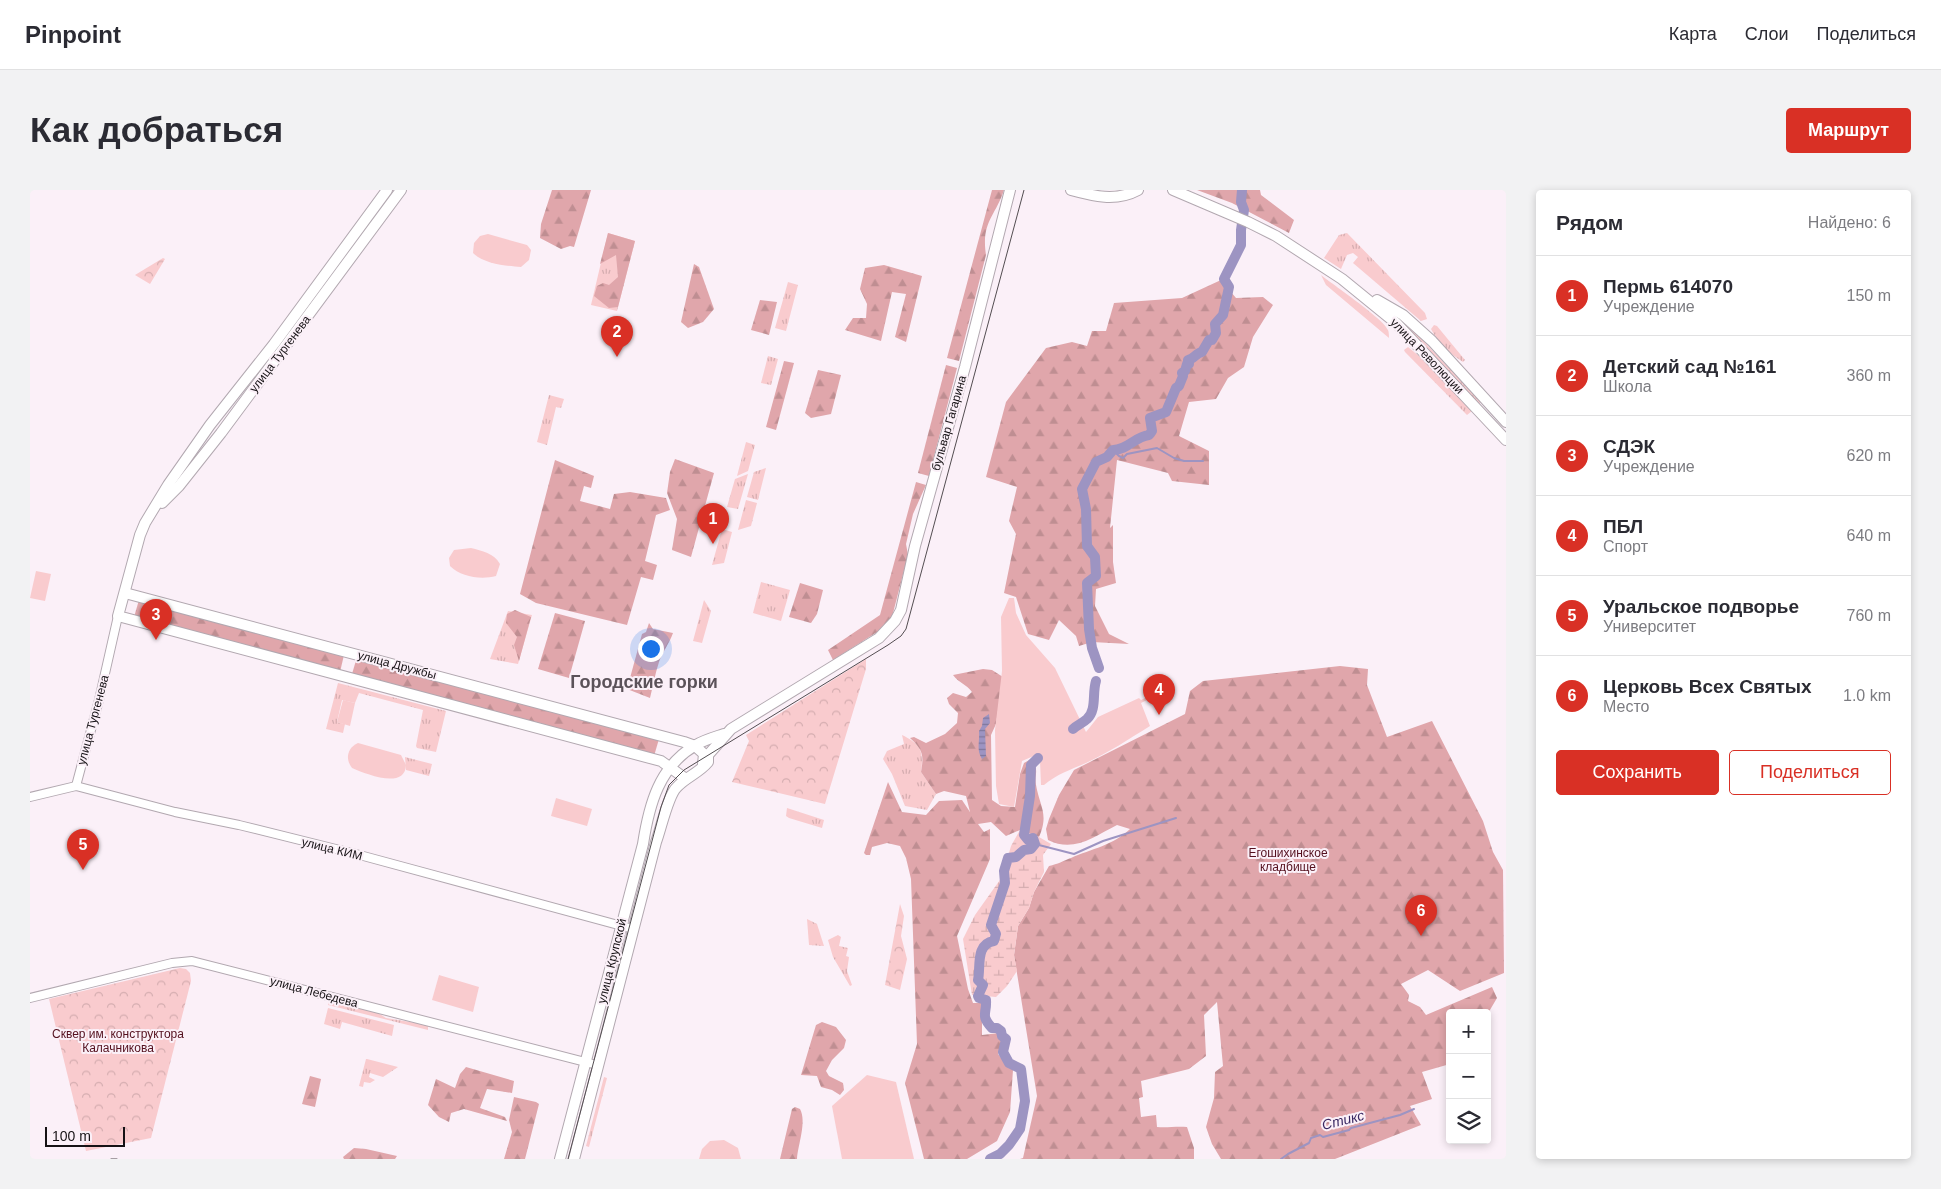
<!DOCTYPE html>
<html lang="ru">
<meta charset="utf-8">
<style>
body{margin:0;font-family:Arial,sans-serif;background:#f2f2f3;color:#2b2b33}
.controls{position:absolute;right:15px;bottom:15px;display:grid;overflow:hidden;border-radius:5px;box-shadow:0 2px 8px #0003}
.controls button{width:45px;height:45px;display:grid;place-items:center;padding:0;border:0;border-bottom:1px solid #e1e1e2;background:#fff;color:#2b2b33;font:25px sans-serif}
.scale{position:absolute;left:15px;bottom:12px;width:80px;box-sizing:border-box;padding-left:5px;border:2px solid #161215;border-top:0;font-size:14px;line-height:18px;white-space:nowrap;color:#161215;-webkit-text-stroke:4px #fbf0f8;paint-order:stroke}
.you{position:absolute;left:620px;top:458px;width:18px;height:18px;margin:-12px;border:4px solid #fff;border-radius:50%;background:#1a73e8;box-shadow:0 0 0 8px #1a73e833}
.badge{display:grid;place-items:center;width:32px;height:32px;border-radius:50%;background:#d93025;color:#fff;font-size:16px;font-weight:700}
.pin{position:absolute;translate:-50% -41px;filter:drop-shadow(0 1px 2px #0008)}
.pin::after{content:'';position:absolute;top:26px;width:18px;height:15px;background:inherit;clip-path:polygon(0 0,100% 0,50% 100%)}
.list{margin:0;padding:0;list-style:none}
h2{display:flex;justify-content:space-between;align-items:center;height:65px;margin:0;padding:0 20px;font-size:21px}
h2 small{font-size:16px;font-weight:400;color:#7c7c81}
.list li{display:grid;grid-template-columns:32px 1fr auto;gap:15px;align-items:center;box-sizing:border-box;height:80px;padding:0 20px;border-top:1px solid #e1e1e2}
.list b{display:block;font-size:19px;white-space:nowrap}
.list p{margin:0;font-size:16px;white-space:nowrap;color:#7c7c81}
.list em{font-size:16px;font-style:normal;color:#7c7c81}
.actions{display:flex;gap:10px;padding:15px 20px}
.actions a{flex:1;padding:11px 0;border:1px solid #d93025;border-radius:5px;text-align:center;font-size:18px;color:#d93025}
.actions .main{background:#d93025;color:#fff}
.icon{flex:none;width:28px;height:28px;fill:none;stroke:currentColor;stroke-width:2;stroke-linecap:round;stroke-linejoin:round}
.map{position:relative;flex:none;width:1476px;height:969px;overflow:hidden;border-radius:5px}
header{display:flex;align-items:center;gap:30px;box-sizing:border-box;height:70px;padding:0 25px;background:#fff;border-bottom:1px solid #e1e1e2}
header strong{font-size:24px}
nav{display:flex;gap:28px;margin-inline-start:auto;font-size:18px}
.intro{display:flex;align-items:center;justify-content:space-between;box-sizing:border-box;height:120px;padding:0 30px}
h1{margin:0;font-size:35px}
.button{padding:12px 22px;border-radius:5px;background:#d93025;color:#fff;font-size:18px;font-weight:700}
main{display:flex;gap:30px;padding:0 30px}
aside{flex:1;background:#fff;border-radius:5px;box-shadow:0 2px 8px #0003}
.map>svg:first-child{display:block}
.grass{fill:url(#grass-tufts)}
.forest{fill:url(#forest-firs)}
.wetland{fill:url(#wetland-marsh)}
.park{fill:url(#park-crowns)}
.garden{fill:#f9cbce}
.water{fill:url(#water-rules)}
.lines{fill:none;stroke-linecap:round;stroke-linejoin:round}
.stream{stroke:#9d94c2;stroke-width:2}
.river{stroke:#9d94c2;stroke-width:10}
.minor-casing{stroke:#b2a8b0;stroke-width:10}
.major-casing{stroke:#b2a8b0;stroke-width:12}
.minor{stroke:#fff;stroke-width:8}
.major{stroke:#fff;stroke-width:10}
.tram{stroke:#534d51;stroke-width:1}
.labels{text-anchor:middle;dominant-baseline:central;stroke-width:4;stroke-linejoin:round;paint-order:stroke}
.street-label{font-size:12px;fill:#161215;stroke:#fbf0f8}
.park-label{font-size:12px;fill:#54101e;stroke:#fbf0f8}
.water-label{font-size:14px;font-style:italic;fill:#392862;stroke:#fbf0f8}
.district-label{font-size:18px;font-weight:bold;fill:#5b5259;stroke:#fbf0f8}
</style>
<header>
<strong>Pinpoint</strong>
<nav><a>Карта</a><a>Слои</a><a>Поделиться</a></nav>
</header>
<div class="intro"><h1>Как добраться</h1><a class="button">Маршрут</a></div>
<main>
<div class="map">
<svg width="1476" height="969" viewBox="0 0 1476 969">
<defs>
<pattern id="grass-tufts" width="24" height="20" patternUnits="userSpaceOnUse" patternTransform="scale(1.25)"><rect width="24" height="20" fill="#f9cbce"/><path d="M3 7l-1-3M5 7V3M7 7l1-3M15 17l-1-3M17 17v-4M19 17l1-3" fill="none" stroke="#d5adb0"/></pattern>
<pattern id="forest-firs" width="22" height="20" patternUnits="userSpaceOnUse" patternTransform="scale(1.25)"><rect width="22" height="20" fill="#e0a6ab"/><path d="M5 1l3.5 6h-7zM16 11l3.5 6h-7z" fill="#bf8e92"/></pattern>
<pattern id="wetland-marsh" width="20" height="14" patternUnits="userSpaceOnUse" patternTransform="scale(1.25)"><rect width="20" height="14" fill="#f9cbce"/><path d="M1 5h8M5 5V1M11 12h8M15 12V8" fill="none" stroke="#d5adb0"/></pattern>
<pattern id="park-crowns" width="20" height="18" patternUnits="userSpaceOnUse" patternTransform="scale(1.25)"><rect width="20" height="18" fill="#f9cbce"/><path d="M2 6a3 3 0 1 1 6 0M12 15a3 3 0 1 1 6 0" fill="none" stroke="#d5adb0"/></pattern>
<pattern id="water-rules" width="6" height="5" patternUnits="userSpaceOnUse" patternTransform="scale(1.25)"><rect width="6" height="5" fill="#9d94c2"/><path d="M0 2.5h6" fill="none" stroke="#7f779c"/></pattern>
</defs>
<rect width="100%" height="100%" fill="#fbf0f8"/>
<g class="grass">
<polygon points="578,43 605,51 587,121 561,115"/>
<polygon points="1317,43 1395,123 1397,129 1391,131 1323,73 1328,67 1323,63 1317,65 1311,79 1294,68 1309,45"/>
<path d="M1291,85C1302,94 1354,129 1358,140C1359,142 1359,147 1359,148L1296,95Z"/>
<polygon points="758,92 768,95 756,141 745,138"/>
<polygon points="1368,128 1383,140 1451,212 1449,214"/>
<path d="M1404,135L1407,136L1435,170L1433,172C1420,164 1408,153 1401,139Z"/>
<polygon points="1378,157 1394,170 1442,221 1437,225 1375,162 1374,160"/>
<polygon points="738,166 748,169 741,195 731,193"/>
<polygon points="519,205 534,209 531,218 526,217 517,255 507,252"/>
<polygon points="716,252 725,255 718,281 707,286"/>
<polygon points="736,278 728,310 717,307 724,282"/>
<polygon points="718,284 708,319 697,317 705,289"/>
<polygon points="716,310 727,313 721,336 708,340"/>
<polygon points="692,339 702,342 694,373 682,375"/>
<polygon points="731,392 760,400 751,431 723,423"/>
<polygon points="674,410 681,421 672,453 663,451"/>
<polygon points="478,421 502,425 488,474 460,469"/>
<polygon points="308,493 416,521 406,562 387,558 386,556 393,520 329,503 325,513 312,510 307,532 315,534 313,543 296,539"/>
<path d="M872,545C891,554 894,562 891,582L906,604L897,620L875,616L862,584L853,569L857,561L874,554Z"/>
<polygon points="375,567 402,574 399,586 376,580"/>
<polygon points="757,618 794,630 792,638 759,628 756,626"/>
<polygon points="777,729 787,734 794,756 779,755"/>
<polygon points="808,745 811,747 809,756 818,758 816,766 819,767 817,781 822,795 820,796 803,767 798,750"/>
<polygon points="300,809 345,821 356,828 398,835 398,840 298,815"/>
<polygon points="298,818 364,835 362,846 312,832 310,839 294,834"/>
<polygon points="336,869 337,869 368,877 353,887 340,883 339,887 345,890 340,893 334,892 333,897 329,896"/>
<polygon points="574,887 577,888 559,957 556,956"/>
</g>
<g class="forest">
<polygon points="522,0 561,0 544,57 540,56 531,59 510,48 511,34"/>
<path d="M962,0H974C965,27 951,32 956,65L929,171L917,168Z"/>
<polygon points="1167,0 1230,0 1231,5 1264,30 1259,43 1202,13"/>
<polygon points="578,43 605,51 588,117 579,118 564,106 567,96 573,93 579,95 588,87 586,65 570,74"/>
<polygon points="664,74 669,77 684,119 673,132 658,138 651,132"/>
<polygon points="854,75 892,86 876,152 865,147 876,104 862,102 851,151 815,140 823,128 836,128 837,114 830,99 835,78"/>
<polygon points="1191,90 1206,108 1233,107 1243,115 1223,147 1214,177 1198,188 1186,209 1159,212 1149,246 1179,261 1179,295 1142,291 1138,283 1087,270 1080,338 1083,335 1083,372 1086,393 1066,399 1065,416 1079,444 1099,454 1062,452 1049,456 1046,446 1029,430 1019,450 998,444 986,407 974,403 986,344 979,331 987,297 956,287 976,212 1016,158 1042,152 1057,156 1062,141 1076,141 1084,113 1152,108"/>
<polygon points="730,110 747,112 739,145 721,140"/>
<polygon points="754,171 764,173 746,240 736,237"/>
<polygon points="916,175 927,178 899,286 888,283"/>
<polygon points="788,180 811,185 801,224 781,228 775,223"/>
<polygon points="645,269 684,283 661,367 642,360 647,329 637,303 640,282"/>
<polygon points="525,270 564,286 561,298 554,296 550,311 580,319 584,304 600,302 636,308 640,320 626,325 615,371 627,375 623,390 611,387 597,435 506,413 490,404"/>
<polygon points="886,292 896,295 883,324 876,354 878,365 862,427 855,437 803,470 798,460 850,425"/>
<polygon points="770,393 793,400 787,424 781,433 759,427"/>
<polygon points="109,410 314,465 310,482 104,427"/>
<polygon points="485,420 501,427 489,471 484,455 487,447 476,433 477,424"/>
<polygon points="525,423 555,431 539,488 508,479"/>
<path d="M619,433L623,439L643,443C639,454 633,461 629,472C625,484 623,496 620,508L597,499L612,444L616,442Z"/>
<polygon points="327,467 629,549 624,566 322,484"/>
<path d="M1310,476L1338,479L1337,495L1357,547L1402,531L1453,631L1463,662L1473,680L1474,783L1430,801L1398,780L1371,794L1379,805L1378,811L1390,817L1396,825L1462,797L1467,808L1457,825V823H1420V874L1392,882L1402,909L1380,916L1391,935L1305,969H1191L1182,954L1176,937L1184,908L1185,882L1193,876L1187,812L1174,825L1176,866L1159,879L1111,891L1113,907L1109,908L1111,927L1126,925L1127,937C1137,938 1146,936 1157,937L1164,958V969H990L993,968L1007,906L984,765L988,736L999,718L1004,702L1019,676C1028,674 1033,671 1041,668C1061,659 1084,655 1100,639L1087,635C1063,647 1044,663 1018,650L1016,639L1019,629L1029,605L1044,580L1155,524L1160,501L1173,491Z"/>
<path d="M953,479L962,480L973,487L966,534L961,545L962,610L971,616L985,617L990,584L994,573L1001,569C1010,581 1004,583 1006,595C1010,617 1019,624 1009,647L990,640L976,646L961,632L948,634L954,642L960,639V669L927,746L938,799L943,813H952V845L969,843L973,851L968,864L978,877L983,880L980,922L967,951L937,969H894L875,893L887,854L881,689L876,668L870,656L857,653L842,657L840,665H836L834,663L858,592L872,622L896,625L909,611L932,610L940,622L936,606L914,601L906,604L891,582C894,565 893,560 880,548L884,547L896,553L915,544L927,533L928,523L919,514L917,508L923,503L936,507L942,502C936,494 929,493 923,485Z"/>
<polygon points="792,832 806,837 816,850 814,858 802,870 796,881 799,886 813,893 814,900 810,905 802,900 791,897 787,886 771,885 786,835"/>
<polygon points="436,877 484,891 482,903 457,899 450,918 475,927 477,931 434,919 421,923 419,932 409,927 398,915 406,889 425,898 430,884"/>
<polygon points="280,886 291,889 285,917 272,914"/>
<polygon points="484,907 506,912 509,914 495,969 474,969 482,942 479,930"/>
<path d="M765,917L770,919C777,932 768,954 767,969H750L762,919Z"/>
<polygon points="324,958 336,959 367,966 365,969 314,969 313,967"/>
</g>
<polygon class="wetland" points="990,640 1009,647 1021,654 1013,665 1014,682 1004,702 999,718 988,736 984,765 987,781 977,796 966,807 942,805 933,749 945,725 972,687 981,656"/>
<g class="park">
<polygon points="133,68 135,69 120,94 105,85"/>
<polygon points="836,469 836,479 795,614 702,592 719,551 716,545"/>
<polygon points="870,714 874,726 871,746 877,769 870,800 855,795"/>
<polygon points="150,778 156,779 160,783 161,791 121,948 56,961 19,809"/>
</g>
<g class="garden">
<path d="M458,44L497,55L501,60L499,70L491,77C476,76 454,74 443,63L444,53L450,46Z"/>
<path d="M441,358C452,361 464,363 470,374L466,386C451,390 431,387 420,376L419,368L424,360Z"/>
<polygon points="6,381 21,384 15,411 0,408"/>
<path d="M979,408H984L986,423L996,445L1025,478L1056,542L1068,527L1109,508L1111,510L1117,507L1119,509L1111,513L1120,536C1099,549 1078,563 1056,573C1040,580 1027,584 1014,595H1011L1010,571L1006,565L992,571L984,617L969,614L966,596L965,540L972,481L971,427Z"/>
<polygon points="313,510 325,513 320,536 307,532"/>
<path d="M328,553L371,565L376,575C375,600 336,584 322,578C315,569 317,558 328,553Z"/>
<polygon points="526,608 562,619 557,636 521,626"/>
<polygon points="409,785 449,797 443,822 402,810"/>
<polygon points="837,885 866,892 884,969 812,969 802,916"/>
<polygon points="694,950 708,958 711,969 669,969 672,959 680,951"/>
</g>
<path class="water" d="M959,524L960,533L955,539L956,566L952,569C946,560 950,551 949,541L952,536L953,528Z"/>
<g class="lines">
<g class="stream">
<polyline points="1083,260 1089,266 1093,268 1097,264 1127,258 1144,268 1154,271 1173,271"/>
<polyline points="1005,654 1044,664 1073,651 1146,628"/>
<polyline points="1251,969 1258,964 1279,953 1281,948 1290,945 1293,947 1319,940 1321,938 1370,925 1384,919"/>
</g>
<g class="river">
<path d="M1069,478L1062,458L1059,439L1057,393L1066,386L1065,367L1057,356L1056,319L1052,299L1066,272L1077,267L1083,260C1098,260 1104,247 1119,245L1122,241L1120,228L1136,222L1146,198L1149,196L1153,186L1152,183L1155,181L1157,174H1159L1158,170C1164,169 1166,163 1172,162L1179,150H1182L1186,143L1185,134L1193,125L1199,97L1194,89L1211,55V40L1214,20L1211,12L1212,0"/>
<path d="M1043,539C1047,535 1053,533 1057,529C1067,520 1062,503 1066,491"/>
<path d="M960,969L970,964L979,955L990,939L995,911L991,879L979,873L973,862L976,849L972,846L971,841L967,838H962C950,825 957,824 956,810L949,808L948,806L953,795L948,790C951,777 945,754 964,751L966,744L961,735L975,693L974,681L978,668L986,667L994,660L1001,659L1005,654L1003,648L998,650L994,645L1000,606L1001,575L1008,568"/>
</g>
<g class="minor-casing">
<g id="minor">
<polyline points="46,596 69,510 88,426"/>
<polyline points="0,607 46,596 145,622 209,635 326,664 603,739"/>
<polyline points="0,808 142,773 162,771 567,875"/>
</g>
</g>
<g class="major-casing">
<g id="major">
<polyline points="357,0 244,154 180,235 138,295 115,333 110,345 88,426 631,571 656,589"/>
<path d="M1041,0C1063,6 1086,12 1108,0"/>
<polyline points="1143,0 1218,32 1246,46 1312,89 1366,133 1476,250"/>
<polyline points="1347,110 1373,125 1402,151 1476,232"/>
<polyline points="132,313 149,296 191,243 371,0"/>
<polyline points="95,403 654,552 665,556 674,564 673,574"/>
<path d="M530,969L613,654C619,615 629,576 666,555C674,550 685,547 694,544"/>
<path d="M544,969L626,652C631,639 638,605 647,597C656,587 669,583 678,572V565L701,539L849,448L865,431L871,420L885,356L935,177L980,0"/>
</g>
</g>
<use href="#minor" class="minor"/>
<use href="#major" class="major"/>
<g class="tram">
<polyline points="81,969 87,969"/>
<polyline points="538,969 631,617 639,595 654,580 858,455 871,446 876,439 994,0"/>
</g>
</g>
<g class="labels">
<g class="street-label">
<text transform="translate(250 164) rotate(-53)">улица Тургенева</text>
<text transform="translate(1397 166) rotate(46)">улица Революции</text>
<text transform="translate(919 233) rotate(-74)">бульвар Гагарина</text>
<text transform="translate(367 475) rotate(15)">улица Дружбы</text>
<text transform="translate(63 530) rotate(-75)">улица Тургенева</text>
<text transform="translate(302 659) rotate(14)">улица КИМ</text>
<text transform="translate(582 771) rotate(-76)">улица Крупской</text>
<text transform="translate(284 802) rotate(15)">улица Лебедева</text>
</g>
<g class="park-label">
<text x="1258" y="663">Егошихинское<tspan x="1258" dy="14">кладбище</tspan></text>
<text x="88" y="844">Сквер им. конструктора<tspan x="88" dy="14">Калачникова</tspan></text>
</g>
<g class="water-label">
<text transform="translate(1313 930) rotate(-14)">Стикс</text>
</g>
<g class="district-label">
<text x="614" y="492">Городские горки</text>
</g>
</g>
</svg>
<div class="controls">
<button>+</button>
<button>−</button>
<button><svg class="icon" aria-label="layers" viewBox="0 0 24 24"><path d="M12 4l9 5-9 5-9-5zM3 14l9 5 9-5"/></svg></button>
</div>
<div class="scale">100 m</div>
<div class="you"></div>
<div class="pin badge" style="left:683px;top:354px">1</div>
<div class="pin badge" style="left:587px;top:167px">2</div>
<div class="pin badge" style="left:126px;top:450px">3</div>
<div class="pin badge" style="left:1129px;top:525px">4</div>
<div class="pin badge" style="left:53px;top:680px">5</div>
<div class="pin badge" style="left:1391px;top:746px">6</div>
</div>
<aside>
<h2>Рядом<small>Найдено: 6</small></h2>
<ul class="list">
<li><span class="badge">1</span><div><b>Пермь 614070</b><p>Учреждение</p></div><em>150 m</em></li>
<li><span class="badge">2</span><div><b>Детский сад №161</b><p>Школа</p></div><em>360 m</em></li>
<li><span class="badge">3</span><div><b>СДЭК</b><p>Учреждение</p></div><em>620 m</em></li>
<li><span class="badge">4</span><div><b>ПБЛ</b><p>Спорт</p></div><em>640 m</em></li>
<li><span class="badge">5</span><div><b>Уральское подворье</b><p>Университет</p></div><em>760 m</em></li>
<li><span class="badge">6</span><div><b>Церковь Всех Святых</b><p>Место</p></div><em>1.0 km</em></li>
</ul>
<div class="actions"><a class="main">Сохранить</a><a>Поделиться</a></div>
</aside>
</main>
